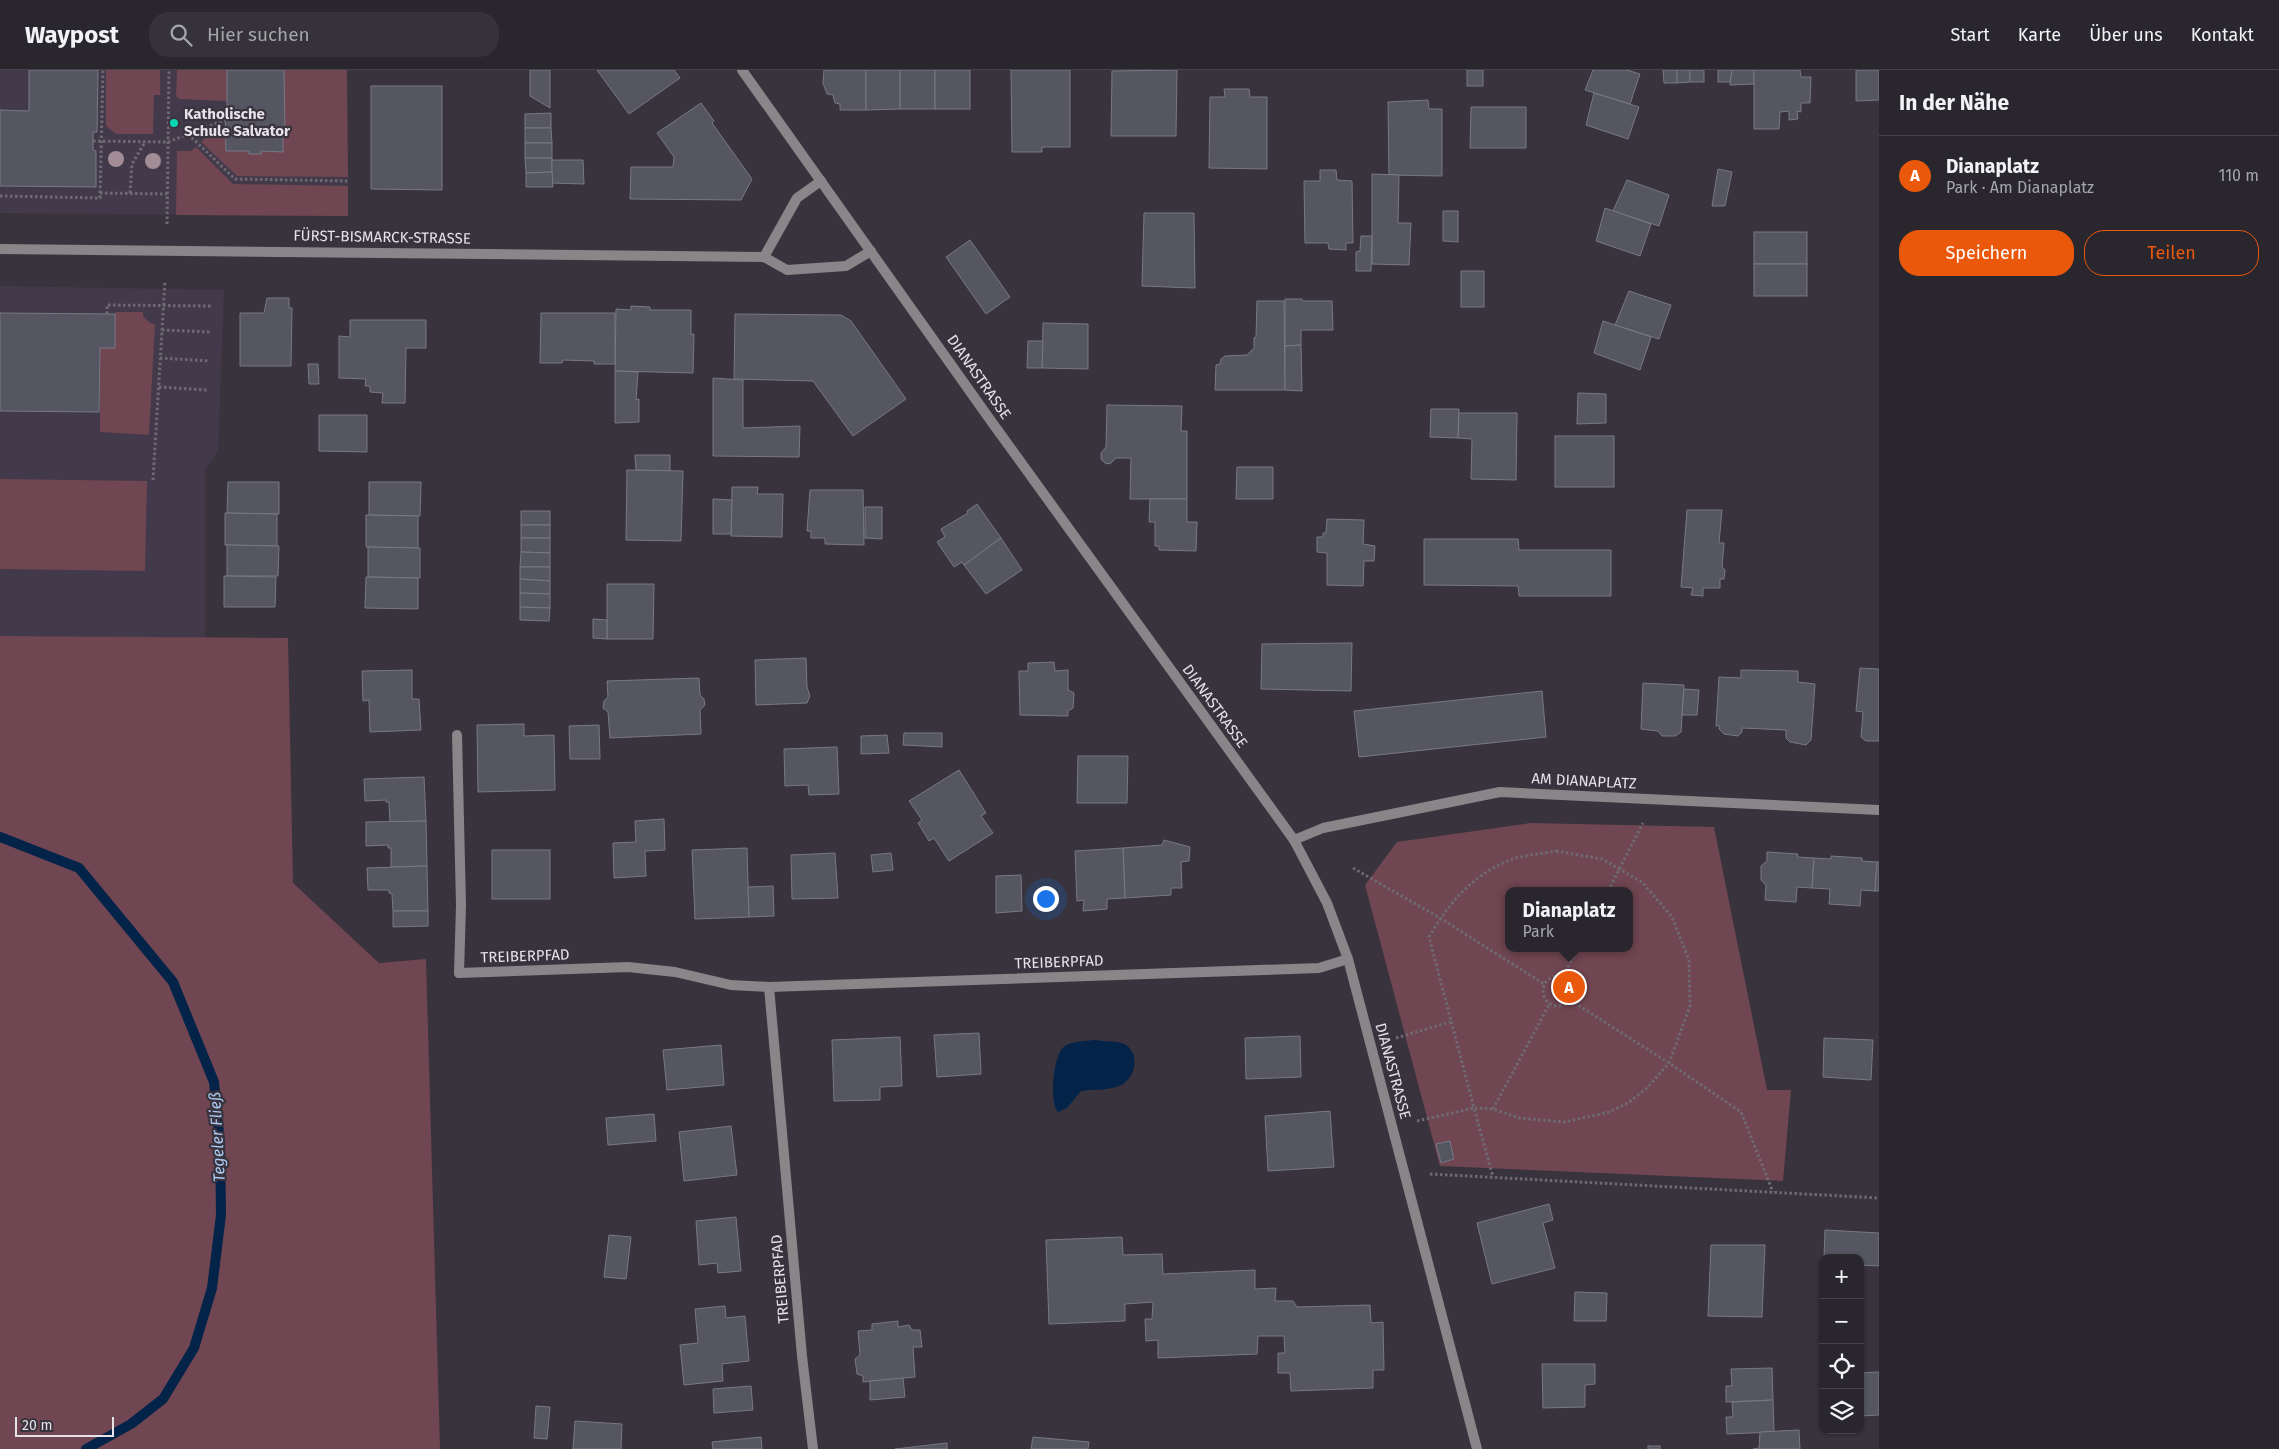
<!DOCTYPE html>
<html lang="de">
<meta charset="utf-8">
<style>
body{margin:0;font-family:"Fira Sans",sans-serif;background:#36323a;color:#f1f3f6}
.controls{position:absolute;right:15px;bottom:15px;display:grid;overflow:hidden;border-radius:10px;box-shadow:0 1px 4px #0004}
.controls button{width:45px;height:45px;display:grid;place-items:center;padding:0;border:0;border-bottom:1px solid #46434a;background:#2a262e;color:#f1f3f6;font:25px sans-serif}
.scale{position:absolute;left:15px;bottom:12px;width:99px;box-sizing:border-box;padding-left:5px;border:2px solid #e5e2e8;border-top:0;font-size:14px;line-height:18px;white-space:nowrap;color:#e5e2e8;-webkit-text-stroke:4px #38333d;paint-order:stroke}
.you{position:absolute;left:1045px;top:828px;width:18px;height:18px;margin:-12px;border:4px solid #fff;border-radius:50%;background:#1a73e8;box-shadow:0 0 0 8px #1a73e833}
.badge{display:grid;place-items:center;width:32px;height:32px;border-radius:50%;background:#ea580c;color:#fff;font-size:16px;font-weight:700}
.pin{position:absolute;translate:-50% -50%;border:2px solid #fff;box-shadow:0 1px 5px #0006}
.popup{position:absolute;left:1505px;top:817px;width:128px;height:65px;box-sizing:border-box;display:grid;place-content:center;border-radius:10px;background:#2a262e;filter:drop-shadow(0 1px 4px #0005);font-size:16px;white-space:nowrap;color:#a5a5aa}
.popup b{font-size:19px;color:#f1f3f6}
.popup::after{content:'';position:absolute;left:50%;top:100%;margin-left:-10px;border:10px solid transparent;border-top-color:#2a262e}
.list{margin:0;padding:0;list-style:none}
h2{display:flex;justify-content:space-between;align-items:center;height:65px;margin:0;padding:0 20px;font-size:21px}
h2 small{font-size:16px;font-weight:400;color:#a5a5aa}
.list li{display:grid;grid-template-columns:32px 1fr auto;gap:15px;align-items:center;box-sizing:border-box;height:80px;padding:0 20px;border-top:1px solid #46434a}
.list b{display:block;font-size:19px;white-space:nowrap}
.list p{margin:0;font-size:16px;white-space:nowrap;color:#a5a5aa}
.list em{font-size:16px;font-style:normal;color:#a5a5aa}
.actions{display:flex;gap:10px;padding:15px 20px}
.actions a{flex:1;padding:11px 0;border:1px solid #ea580c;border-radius:20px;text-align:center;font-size:18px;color:#ea580c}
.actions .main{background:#ea580c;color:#fff}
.icon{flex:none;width:28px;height:28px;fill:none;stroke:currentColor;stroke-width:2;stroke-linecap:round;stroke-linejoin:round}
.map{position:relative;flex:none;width:1879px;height:1379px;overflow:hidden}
header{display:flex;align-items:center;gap:30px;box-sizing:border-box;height:70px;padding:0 25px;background:#2a262e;border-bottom:1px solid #46434a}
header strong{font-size:24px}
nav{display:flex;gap:28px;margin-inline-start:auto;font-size:18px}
.search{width:350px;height:45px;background:#36323a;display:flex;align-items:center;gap:12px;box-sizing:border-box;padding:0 18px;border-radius:20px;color:#a5a5aa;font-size:19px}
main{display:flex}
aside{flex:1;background:#2a262e}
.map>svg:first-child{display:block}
.built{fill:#423a4a}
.green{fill:#704652;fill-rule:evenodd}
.water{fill:#042348}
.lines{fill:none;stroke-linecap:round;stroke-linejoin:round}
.stream{stroke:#042348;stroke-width:10}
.building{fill:#555661;stroke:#787985}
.path{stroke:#6e6972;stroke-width:3;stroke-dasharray:2.5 2.5;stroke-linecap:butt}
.lane{stroke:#8a8589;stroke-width:10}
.street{stroke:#8a8589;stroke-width:10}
.tree{fill:#a28c95}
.poi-dot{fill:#0ad5b5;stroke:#38333d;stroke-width:2}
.labels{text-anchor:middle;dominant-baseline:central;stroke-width:4.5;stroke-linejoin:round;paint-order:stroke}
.poi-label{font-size:15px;font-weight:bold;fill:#e5e2e8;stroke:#38333d;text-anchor:start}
.street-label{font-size:15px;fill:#e5e2e8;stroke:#38333d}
.water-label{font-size:16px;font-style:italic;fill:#accaf2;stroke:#38333d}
</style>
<header>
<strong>Waypost</strong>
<div class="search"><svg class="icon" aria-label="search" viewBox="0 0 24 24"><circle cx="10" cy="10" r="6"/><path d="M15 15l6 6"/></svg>Hier suchen</div>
<nav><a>Start</a><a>Karte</a><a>Über uns</a><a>Kontakt</a></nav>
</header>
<main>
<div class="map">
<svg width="1879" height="1379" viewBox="0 0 1879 1379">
<rect width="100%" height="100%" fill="#38333d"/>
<g class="built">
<polygon points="0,0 347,0 348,146 0,143"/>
<polygon points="0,216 224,220 218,381 205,399 205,568 0,566"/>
</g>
<g class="green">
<polygon points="106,0 160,0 160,25 154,25 153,64 116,64 106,56"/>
<polygon points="177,0 227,0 227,31 179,29 176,26"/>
<polygon points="284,0 347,0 348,107 237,106 201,72 212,61 227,61 227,81 249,81 249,84 260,84 261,81 282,82 283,61 285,61"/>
<polygon points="196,77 233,114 348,116 348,146 176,145 177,81 191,81"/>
<polygon points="115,242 143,242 143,246 150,253 155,254 149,365 100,362 100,278 115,278"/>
<polygon points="0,409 147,411 145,501 0,499"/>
<polygon points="0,566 288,568 293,813 379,893 426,889 440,1379 0,1379"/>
<path d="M1531,753L1714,757L1767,1020H1791L1783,1111L1440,1096L1365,815L1397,772ZM1509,821H1629V878H1509Z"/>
</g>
<path class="water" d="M1095,970C1104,972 1118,970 1126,975C1141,985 1135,1010 1119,1016C1106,1021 1094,1019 1081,1021L1067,1038L1058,1042C1049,1033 1053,983 1065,976C1073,971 1086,971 1095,970Z"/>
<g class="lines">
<polyline class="stream" points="0,767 79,798 173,912 214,1012 220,1074 221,1145 212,1218 194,1278 163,1329 131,1354 86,1379"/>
</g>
<g class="building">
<polygon points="29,0 98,0 97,62 93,62 93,80 96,81 96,117 0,116 0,40 29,41"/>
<polygon points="227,0 284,0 285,62 283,61 283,82 261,81 261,84 249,84 249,81 226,81 225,40 227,40"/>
<polygon points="530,0 550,0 550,38 530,26"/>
<polygon points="597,0 674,0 680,8 629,44"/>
<polygon points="824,0 866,0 866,40 840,40 840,34 835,33 833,25 827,24 823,13"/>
<polygon points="866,0 900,0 900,39 866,40"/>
<rect x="900" y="0" width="35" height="39"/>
<rect x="935" y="0" width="35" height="39"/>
<polygon points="1011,0 1070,0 1070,77 1042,77 1042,82 1012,82"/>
<polygon points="1177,0 1176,66 1111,66 1112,1"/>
<rect x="1467" y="0" width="16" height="16"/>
<polygon points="1593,0 1627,0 1640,4 1630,34 1585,20"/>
<polygon points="1663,0 1677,0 1677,13 1664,13"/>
<polygon points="1677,0 1690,0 1690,12 1677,13"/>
<rect x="1690" y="0" width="14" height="12"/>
<polygon points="1718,0 1732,0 1730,12 1718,12"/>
<polygon points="1732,0 1754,0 1754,14 1730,15"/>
<polygon points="1754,0 1800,0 1801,7 1811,7 1810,33 1801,33 1801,42 1797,41 1798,49 1789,50 1789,41 1780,42 1779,59 1754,59"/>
<polygon points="1856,0 1879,0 1879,30 1856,31"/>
<polygon points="371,16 442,16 442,120 371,119"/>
<polygon points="1224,19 1249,19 1250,27 1267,27 1267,99 1209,98 1210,27 1225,27"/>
<polygon points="1594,23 1639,37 1628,69 1586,55"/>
<polygon points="1428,30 1429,39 1442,39 1442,106 1389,105 1388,32"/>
<polygon points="701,33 714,51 712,53 752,109 741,130 630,129 631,97 673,97 674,87 657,63"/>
<polygon points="1471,37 1526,37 1526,78 1470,78"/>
<polygon points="551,43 551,58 525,58 525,44"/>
<polygon points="525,58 551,58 552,73 525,73"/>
<rect x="525" y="73" width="27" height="15"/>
<polygon points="525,88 552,88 552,102 526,103"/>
<polygon points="552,90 583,90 584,114 552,113"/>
<polygon points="1718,99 1732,102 1725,136 1712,136"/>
<polygon points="1320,100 1336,100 1337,110 1352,111 1353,173 1346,173 1346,180 1329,179 1328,173 1305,173 1304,111 1320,111"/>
<polygon points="552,102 553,117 526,117 526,103"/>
<polygon points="1372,104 1399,105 1398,153 1411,153 1409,195 1372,194"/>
<polygon points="1627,110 1669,125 1659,156 1613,141"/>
<polygon points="1605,138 1651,154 1640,186 1596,171"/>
<polygon points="1443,141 1458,141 1458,172 1443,171"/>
<polygon points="1144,143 1194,143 1195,218 1142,216"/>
<rect x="1754" y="162" width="53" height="32"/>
<polygon points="1361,166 1372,166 1371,201 1356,201 1356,182 1360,181"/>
<polygon points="970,170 1010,227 986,244 946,187"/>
<rect x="1754" y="194" width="53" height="32"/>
<rect x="1461" y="201" width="23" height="36"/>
<polygon points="1629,221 1671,235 1659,269 1615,255"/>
<polygon points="267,228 289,228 289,238 292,238 291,296 240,296 240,243 264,243"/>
<polygon points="1285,229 1302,229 1303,231 1332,231 1333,260 1301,260 1301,275 1285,276"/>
<polygon points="1257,231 1284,231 1285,320 1215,320 1216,295 1220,294 1221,289 1225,286 1247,285 1254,278 1254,268 1256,267"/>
<polygon points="631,236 650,237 650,240 691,240 691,265 694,264 693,303 615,301 616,239 631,240"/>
<polygon points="0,243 115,244 115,278 100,278 99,342 0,341"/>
<polygon points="541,243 615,243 615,294 594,294 594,291 563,290 562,293 540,293"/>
<polygon points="735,244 841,245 851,251 906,329 853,366 813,311 734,309"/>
<polygon points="350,250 426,250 426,278 406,278 405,333 382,333 383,323 370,322 370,316 365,316 366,309 339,308 339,266 350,267"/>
<polygon points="1603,251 1651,267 1640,300 1594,283"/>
<polygon points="1043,253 1088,254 1088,299 1042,298"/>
<polygon points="1028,271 1043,271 1042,298 1027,298"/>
<polygon points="1301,275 1302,321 1285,320 1285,276"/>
<polygon points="308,294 318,294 319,314 309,314"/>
<polygon points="615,301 638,302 636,330 639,329 639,352 615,353"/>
<polygon points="713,308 743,310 743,358 800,356 799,387 713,386"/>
<polygon points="1578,323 1606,324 1606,353 1577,354"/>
<polygon points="1107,335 1182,336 1181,361 1187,361 1187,429 1130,429 1131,388 1116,388 1111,393 1106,394 1101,389 1101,383 1106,377"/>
<polygon points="1431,339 1459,339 1458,368 1430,367"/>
<polygon points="1459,343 1517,343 1516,410 1471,409 1472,369 1458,368"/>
<polygon points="319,345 367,345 367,382 319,381"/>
<rect x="1555" y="366" width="59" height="51"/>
<polygon points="635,385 670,385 670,401 636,400"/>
<polygon points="1237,397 1273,397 1273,429 1236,429"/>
<polygon points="627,400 683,401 681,471 626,470"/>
<polygon points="228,412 279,412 279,444 227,443"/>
<polygon points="369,412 421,412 420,446 369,445"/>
<polygon points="732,417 758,417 757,424 783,424 782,467 731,466"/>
<polygon points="810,420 863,420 864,475 825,474 825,468 811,468 811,461 807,461"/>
<polygon points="713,429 732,430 731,464 713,464"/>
<polygon points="1150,429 1187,429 1187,452 1197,452 1196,481 1159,480 1159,476 1155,476 1155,452 1149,452"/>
<polygon points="977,434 1001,468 964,495 962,492 954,497 937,472 945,467 941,459 968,443 967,441"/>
<polygon points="865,437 882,437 882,469 865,468"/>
<polygon points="1687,440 1722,440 1719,473 1724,473 1722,497 1725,500 1724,509 1720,509 1720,518 1703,518 1703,526 1691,525 1693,518 1681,517"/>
<rect x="521" y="441" width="29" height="14"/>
<polygon points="225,443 277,444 277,476 225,475"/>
<polygon points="366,445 418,446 418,478 366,477"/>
<polygon points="1327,449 1364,450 1363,474 1375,476 1374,491 1364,491 1363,516 1327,515 1327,483 1317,482 1317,467 1323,467 1323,463 1326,463"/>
<rect x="521" y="455" width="29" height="13"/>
<polygon points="521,468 550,468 550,483 521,482"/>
<polygon points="1001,468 1022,500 986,524 964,495"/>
<polygon points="1424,469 1518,469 1519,480 1611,480 1611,526 1519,526 1518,516 1424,515"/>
<polygon points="227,475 279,476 278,506 227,506"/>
<polygon points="368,477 420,478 420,508 368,507"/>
<polygon points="521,482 550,483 550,497 520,497"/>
<polygon points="520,497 550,497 550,511 520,509"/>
<polygon points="224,506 276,507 275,537 224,537"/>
<polygon points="366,507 418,508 418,539 365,538"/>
<polygon points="520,509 550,511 550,524 520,523"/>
<polygon points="607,514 654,514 653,569 607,569"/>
<polygon points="520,523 550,524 550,538 520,537"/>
<polygon points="520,537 550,538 549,551 520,550"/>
<polygon points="593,549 607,550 607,569 593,568"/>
<polygon points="1352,573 1351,621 1261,619 1262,574"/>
<polygon points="806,588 807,617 810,626 807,633 756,635 755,590"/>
<polygon points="1054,592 1055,601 1068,600 1068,620 1074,623 1073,638 1068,641 1068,646 1020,645 1019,601 1028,601 1028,593"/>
<polygon points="1860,598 1879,599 1879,671 1866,671 1861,667 1863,642 1856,641"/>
<polygon points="412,600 412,629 419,629 421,660 370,662 369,630 363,631 362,601"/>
<polygon points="1741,600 1798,601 1798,612 1815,614 1811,670 1806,675 1790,672 1786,668 1786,660 1742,658 1742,662 1738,666 1724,664 1719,659 1719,655 1716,656 1719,607 1741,608"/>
<polygon points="699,608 700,625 704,629 705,635 700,640 701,664 610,668 608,642 603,638 604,631 608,627 607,611"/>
<polygon points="1643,613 1684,615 1681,662 1675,666 1662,666 1658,661 1641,659"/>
<polygon points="1684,619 1699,620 1697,645 1682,645"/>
<polygon points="1542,621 1546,667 1359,687 1354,641"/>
<polygon points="524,654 524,666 554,665 555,720 478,722 477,655"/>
<polygon points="599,655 600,689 570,689 569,656"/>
<polygon points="904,663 942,663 942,677 903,675"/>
<polygon points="887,665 889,683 861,684 861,666"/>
<polygon points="837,677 839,724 809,725 808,715 785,716 784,679"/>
<polygon points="1078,686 1128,686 1127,733 1077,733"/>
<polygon points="959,700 986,743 981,746 993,763 949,791 934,768 929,771 918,753 922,750 909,731"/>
<polygon points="424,707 426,751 390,752 389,732 386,732 386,730 365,731 364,709"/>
<polygon points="664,749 665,780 645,781 646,806 614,808 613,773 636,772 635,751"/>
<polygon points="426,751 427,796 391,797 391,778 388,778 388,775 366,776 366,752"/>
<polygon points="1164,770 1190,777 1189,791 1181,792 1182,818 1171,818 1171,825 1125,828 1123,778 1162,775"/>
<polygon points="747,778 749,847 695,849 692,780"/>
<polygon points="1123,778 1125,828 1107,829 1107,839 1083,841 1084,830 1077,831 1075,781"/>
<rect x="492" y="780" width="58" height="49"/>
<polygon points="1767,782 1798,784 1797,787 1814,788 1812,818 1797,817 1796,832 1765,830 1766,815 1761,810 1761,796 1767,791"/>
<polygon points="835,783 838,828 792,829 791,785"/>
<polygon points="891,783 893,800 873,802 871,785"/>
<polygon points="1831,786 1862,788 1862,791 1877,792 1875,821 1861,820 1860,836 1829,834 1830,819 1812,818 1814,788 1831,789"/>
<polygon points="1877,792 1879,792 1879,821 1875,821"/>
<polygon points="427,796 428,841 393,841 392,824 389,823 389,820 368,820 367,798"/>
<polygon points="1021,805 1022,841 996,843 996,806"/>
<polygon points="773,816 774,846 749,847 748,817"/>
<polygon points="393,841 428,841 428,856 393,857"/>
<polygon points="979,963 981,1004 937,1007 934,965"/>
<polygon points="1300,966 1301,1007 1246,1009 1245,968"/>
<polygon points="900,967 902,1016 880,1017 880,1030 834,1031 832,970"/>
<polygon points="1824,968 1873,970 1871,1010 1823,1007"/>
<polygon points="721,975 724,1015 667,1020 663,980"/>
<polygon points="1330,1041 1334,1097 1268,1101 1265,1046"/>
<polygon points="654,1044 656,1071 608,1075 606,1048"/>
<polygon points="731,1056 737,1105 684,1111 679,1062"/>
<polygon points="1450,1071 1454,1089 1441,1093 1436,1074"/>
<polygon points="1549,1134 1553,1150 1543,1153 1555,1198 1492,1214 1477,1153"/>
<polygon points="736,1147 741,1201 718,1203 717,1193 699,1195 696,1151"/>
<polygon points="1825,1160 1879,1163 1879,1196 1860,1195 1860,1188 1824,1188"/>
<polygon points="609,1165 631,1167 626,1209 604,1207"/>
<polygon points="1122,1167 1123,1185 1162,1184 1163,1204 1255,1200 1255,1219 1276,1218 1275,1231 1293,1231 1297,1237 1370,1235 1371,1253 1383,1252 1384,1300 1373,1300 1373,1318 1291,1321 1290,1303 1278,1303 1278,1283 1285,1283 1284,1266 1258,1266 1257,1284 1158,1288 1158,1270 1146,1271 1145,1249 1152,1249 1153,1232 1125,1234 1125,1251 1049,1254 1046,1170"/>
<polygon points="1711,1175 1765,1175 1762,1247 1708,1246"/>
<polygon points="1575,1222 1607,1223 1606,1251 1574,1251"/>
<polygon points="725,1236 726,1248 745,1246 749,1291 722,1294 723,1311 684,1315 680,1275 698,1273 695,1239"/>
<polygon points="898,1251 898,1257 909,1255 912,1260 920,1260 922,1277 913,1277 915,1307 863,1312 863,1306 857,1304 855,1289 860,1285 858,1261 872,1260 872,1254"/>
<polygon points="1542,1294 1595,1294 1595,1314 1585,1315 1585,1337 1543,1338"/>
<polygon points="1772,1298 1773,1330 1726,1332 1726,1316 1732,1316 1731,1299"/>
<polygon points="1879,1302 1879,1345 1860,1346 1860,1303"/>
<polygon points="903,1308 905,1327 870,1330 870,1311"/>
<polygon points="751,1316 753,1340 714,1343 713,1319"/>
<polygon points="1773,1330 1774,1362 1727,1364 1726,1347 1733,1347 1732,1332"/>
<polygon points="536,1336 550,1337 547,1369 534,1368"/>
<polygon points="575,1351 622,1354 621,1379 573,1379"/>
<polygon points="1799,1360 1800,1379 1753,1379 1759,1378 1760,1362"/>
<polygon points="761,1367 762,1379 713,1379 712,1372"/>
<polygon points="1033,1367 1089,1372 1088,1379 1031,1379"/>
<polygon points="947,1373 947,1379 895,1379"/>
<rect x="1648" y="1376" width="12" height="3"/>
</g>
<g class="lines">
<g class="path">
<polyline points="188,64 235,109 348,111"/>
<polyline points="93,71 168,72 225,50"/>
<polyline points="100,123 167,124"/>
<polyline points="130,123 132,94 145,72"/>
<polyline points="0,126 100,128 103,0"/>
<polyline points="167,154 169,0"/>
<polyline points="107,244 107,235 212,236"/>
<polyline points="162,260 210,262"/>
<polyline points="160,288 210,291"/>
<polyline points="159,317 207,320"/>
<polyline points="153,410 165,211"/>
<path d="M1556,781L1602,789L1642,812L1672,847L1689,890L1690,936L1669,993L1648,1017L1628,1033L1609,1042L1565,1052L1519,1048L1493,1039L1474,1038L1429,867C1449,833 1472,805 1510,790C1523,785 1541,784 1556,781Z"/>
<polyline points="1353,798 1440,848 1544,914"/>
<polyline points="1608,821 1643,753"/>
<polyline points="1563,906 1578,878"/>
<circle cx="1558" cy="921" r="15"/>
<polyline points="1570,930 1669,993 1741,1042 1773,1122"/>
<polyline points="1396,968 1450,952"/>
<polyline points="1493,1039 1550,933"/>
<polyline points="1417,1051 1474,1038 1493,1107"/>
<polyline points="1430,1104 1879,1128"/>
</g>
<polyline class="lane" points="457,665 461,835 459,903"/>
<g class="street">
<polyline points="742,0 991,351 1294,770 1327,833 1348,889 1477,1379"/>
<polyline points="0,179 764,187 787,200 846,196 871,181"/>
<polyline points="764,187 797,128 821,111"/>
<polyline points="1294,770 1323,758 1500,722 1879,740"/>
<polyline points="459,903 628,897 675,902 731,915 769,917 1319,898 1348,889"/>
<polyline points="769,917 802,1286 813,1379"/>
</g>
</g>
<g class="tree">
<circle cx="116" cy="89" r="8"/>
<circle cx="153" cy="91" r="8"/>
</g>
<circle class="poi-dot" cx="174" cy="53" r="5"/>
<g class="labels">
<g class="poi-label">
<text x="184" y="44">Katholische<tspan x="184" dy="17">Schule Salvator</tspan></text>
</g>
<g class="street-label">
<text transform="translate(382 167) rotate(1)">FÜRST-BISMARCK-STRASSE</text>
<text transform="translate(979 307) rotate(55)">DIANASTRASSE</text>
<text transform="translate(1215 636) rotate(54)">DIANASTRASSE</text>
<text transform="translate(1584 711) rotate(3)">AM DIANAPLATZ</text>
<text transform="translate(525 886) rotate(-2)">TREIBERPFAD</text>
<text transform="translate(1059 892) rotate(-2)">TREIBERPFAD</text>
<text transform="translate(1393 1001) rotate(75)">DIANASTRASSE</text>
<text transform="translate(780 1209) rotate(-95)">TREIBERPFAD</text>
</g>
<g class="water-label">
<text transform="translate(217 1067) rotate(-93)">Tegeler Fließ</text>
</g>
</g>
</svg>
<div class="controls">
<button>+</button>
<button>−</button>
<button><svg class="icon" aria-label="locate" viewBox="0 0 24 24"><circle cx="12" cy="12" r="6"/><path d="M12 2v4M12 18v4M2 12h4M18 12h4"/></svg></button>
<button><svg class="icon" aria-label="layers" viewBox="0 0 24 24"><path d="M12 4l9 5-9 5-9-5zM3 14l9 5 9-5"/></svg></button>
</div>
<div class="scale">20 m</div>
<div class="you"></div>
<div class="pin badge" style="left:1569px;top:917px">A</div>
<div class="popup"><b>Dianaplatz</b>Park</div>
</div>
<aside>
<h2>In der Nähe<small></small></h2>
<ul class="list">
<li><span class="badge">A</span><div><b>Dianaplatz</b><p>Park · Am Dianaplatz</p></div><em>110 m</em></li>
</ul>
<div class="actions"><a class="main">Speichern</a><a>Teilen</a></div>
</aside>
</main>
